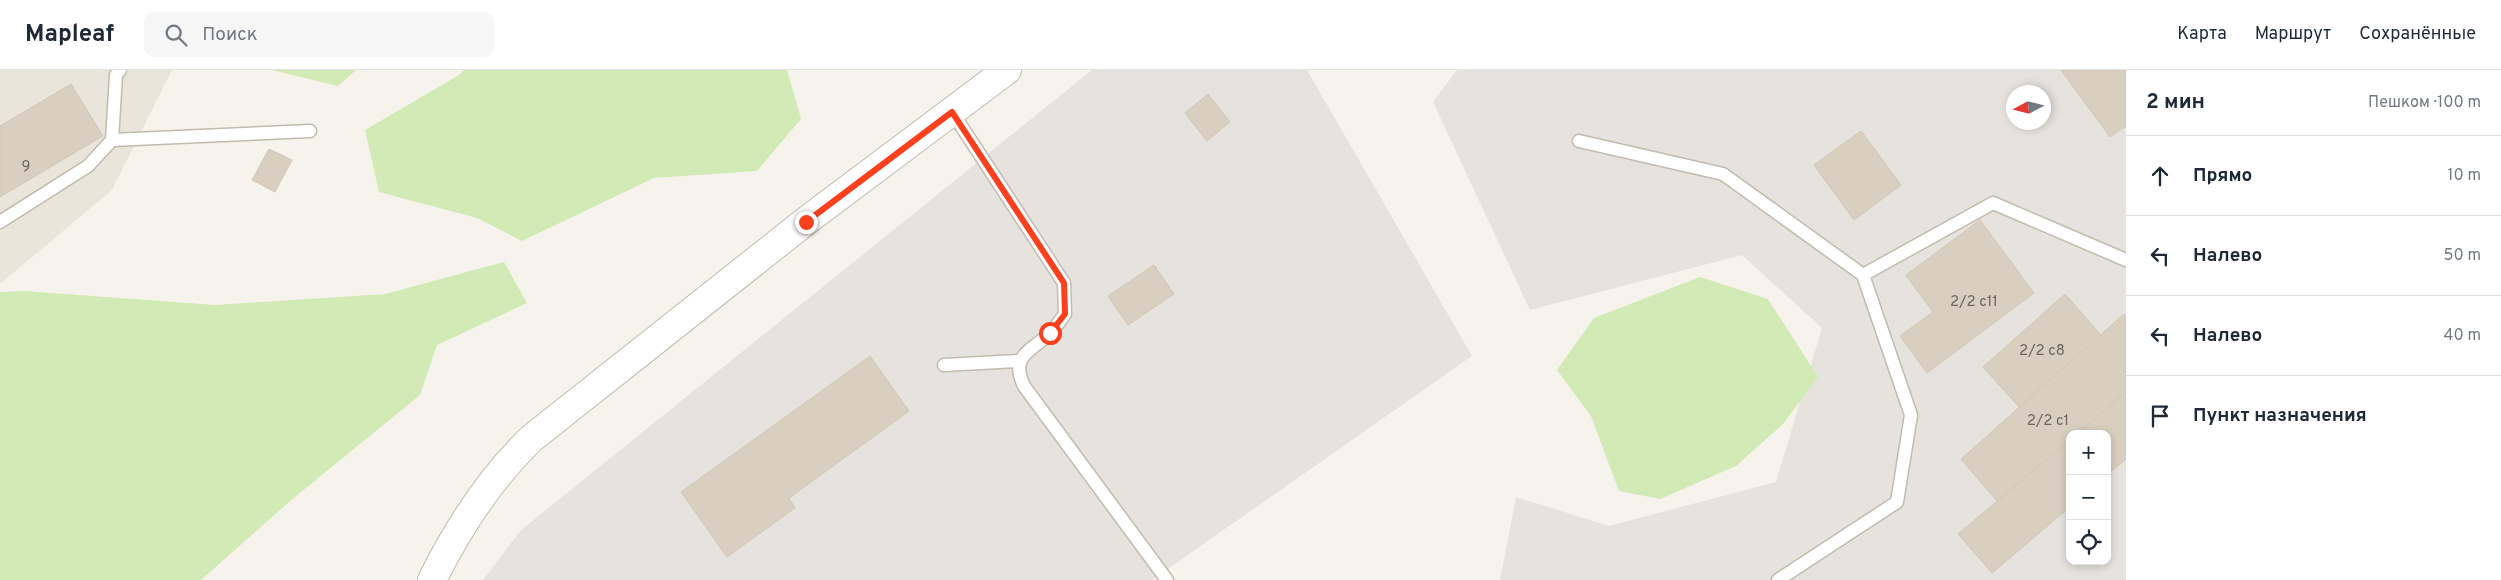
<!DOCTYPE html>
<html lang="ru">
<meta charset="utf-8">
<style>
body{margin:0;font-family:Overpass,sans-serif;background:#f6f6f7;color:#1f2937}
.controls{position:absolute;right:15px;bottom:15px;display:grid;overflow:hidden;border-radius:10px;box-shadow:0 2px 8px #0003}
.controls button{width:45px;height:45px;display:grid;place-items:center;padding:0;border:0;border-bottom:1px solid #e0e1e3;background:#fff;color:#1f2937;font:25px sans-serif}
.compass{position:absolute;left:2006px;top:15px;width:45px;height:45px;border-radius:50%;background:#fff;box-shadow:0 2px 8px #0003;rotate:263deg}
.stop{position:absolute;width:15px;height:15px;margin:-11px;border:4px solid #fc3f1d;border-radius:50%;background:#fff}
.stop.end{background:#fc3f1d;border-color:#fff;box-shadow:0 1px 5px #0008}
.list{margin:0;padding:0;list-style:none}
h2{display:flex;justify-content:space-between;align-items:center;height:65px;margin:0;padding:0 20px;font-size:21px}
h2 small{font-size:16px;font-weight:400;color:#747a83}
.list li{display:grid;grid-template-columns:32px 1fr auto;gap:15px;align-items:center;box-sizing:border-box;height:80px;padding:0 20px;border-top:1px solid #e0e1e3}
.list b{display:block;font-size:19px;white-space:nowrap}
.list em{font-size:16px;font-style:normal;color:#747a83}
.icon{flex:none;width:28px;height:28px;fill:none;stroke:currentColor;stroke-width:2;stroke-linecap:round;stroke-linejoin:round}
.map{position:relative;flex:none;width:2126px;height:510px;overflow:hidden}
header{display:flex;align-items:center;gap:30px;box-sizing:border-box;height:70px;padding:0 25px;background:#fff;border-bottom:1px solid #e0e1e3}
header strong{font-size:24px}
nav{display:flex;gap:28px;margin-inline-start:auto;font-size:18px}
.search{width:350px;height:45px;background:#f6f6f7;display:flex;align-items:center;gap:12px;box-sizing:border-box;padding:0 18px;border-radius:10px;color:#747a83;font-size:19px}
main{display:flex}
aside{flex:1;background:#fff}
.map>svg:first-child{display:block}
.residential{fill:#eae5da}
.industrial{fill:#e6e2dd;fill-rule:evenodd}
.green{fill:#d2eab5}
.building{fill:#d8cfc1;stroke:#d3c7b4}
.lines{fill:none;stroke-linecap:round;stroke-linejoin:round}
.service-casing{stroke:#c2bbae;stroke-width:15}
.tertiary-casing{stroke:#c2bbae;stroke-width:30}
.service{stroke:#fff;stroke-width:12}
.tertiary{stroke:#fff;stroke-width:28}
.route{stroke:#fc3f1d;stroke-width:6}
.labels{text-anchor:middle;dominant-baseline:central;stroke-width:4;stroke-linejoin:round;paint-order:stroke}
.number-label{font-size:15px;fill:#6e675b}
</style>
<header>
<strong>Mapleaf</strong>
<div class="search"><svg class="icon" aria-label="search" viewBox="0 0 24 24"><circle cx="10" cy="10" r="6"/><path d="M15 15l6 6"/></svg>Поиск</div>
<nav><a>Карта</a><a>Маршрут</a><a>Сохранённые</a></nav>
</header>
<main>
<div class="map">
<svg width="2126" height="510" viewBox="0 0 2126 510">
<rect width="100%" height="100%" fill="#f6f3ec"/>
<polygon class="residential" points="0,0 172,0 112,120 0,214"/>
<g class="industrial">
<polygon points="1092,0 1307,0 1472,286 1152,510 483,510 521,460"/>
<path d="M1457,0H2126V510H1500L1516,427L1609,456L1776,412L1822,258L1742,185L1530,240L1433,32ZM2014,22H2044V52H2014ZM2070,364H2107V491H2070Z"/>
</g>
<g class="green">
<polygon points="272,0 356,0 338,16"/>
<polygon points="464,0 787,0 801,49 757,101 654,108 522,171 477,148 379,122 365,60 459,5"/>
<polygon points="504,192 527,233 437,275 420,325 290,431 201,510 0,510 0,222 24,221 215,235 385,224"/>
<polygon points="1700,207 1768,229 1818,307 1783,354 1736,396 1660,429 1619,421 1591,346 1557,300 1594,248"/>
</g>
<g class="building">
<polygon points="2061,0 2126,0 2126,56 2110,67"/>
<polygon points="71,14 103,66 0,127 0,56"/>
<polygon points="1208,24 1230,52 1207,71 1185,43"/>
<polygon points="1861,61 1901,115 1854,150 1814,95"/>
<polygon points="269,79 292,90 275,122 252,110"/>
<polygon points="1980,150 2034,223 1927,303 1900,266 1933,242 1906,205"/>
<polygon points="1154,195 1174,224 1128,255 1108,226"/>
<polygon points="2065,224 2101,265 2019,337 1983,297"/>
<polygon points="2124,244 2126,246 2126,322 2077,364 2070,364 2070,370 1997,431 1961,389"/>
<polygon points="870,286 909,341 789,428 795,438 727,487 681,422"/>
<polygon points="2126,322 2126,389 2107,405 2107,364 2077,364"/>
<polygon points="2070,370 2070,437 1992,503 1958,464"/>
</g>
<g class="lines">
<g class="service-casing">
<g id="service">
<path d="M952,42L1064,213L1065,244C1060,250 1056,258 1050,263C1032,281 1009,285 1024,316L1167,510"/>
<polyline points="112,70 310,61"/>
<polyline points="1579,71 1723,104 1863,205 1993,133 2126,190"/>
<polyline points="0,152 88,96 112,70 116,5 120,0"/>
<polyline points="944,295 1020,291"/>
<polyline points="1778,510 1897,432 1911,345 1863,205"/>
</g>
</g>
<g class="tertiary-casing">
<path id="tertiary" d="M432,510C458,458 490,408 532,368L806,151L1007,0"/>
</g>
<use href="#service" class="service"/>
<use href="#tertiary" class="tertiary"/>
</g>
<g class="lines">
<polyline class="route" points="806,152 952,42 1064,213 1065,244 1050,263"/>
</g>
<g class="labels">
<g class="number-label">
<text x="26" y="97">9</text>
<text x="1974" y="232">2/2 с11</text>
<text x="2042" y="281">2/2 с8</text>
<text x="2048" y="351">2/2 с1</text>
</g>
</g>
</svg>
<div class="controls">
<button>+</button>
<button>−</button>
<button><svg class="icon" aria-label="locate" viewBox="0 0 24 24"><circle cx="12" cy="12" r="6"/><path d="M12 2v4M12 18v4M2 12h4M18 12h4"/></svg></button>
</div>
<svg class="compass" viewBox="-18 -18 36 36"><path d="M0-13l5 13h-10z" fill="#e53935"/><path d="M0 13l5-13h-10z" fill="#747a83"/></svg>
<div class="stop" style="left:1050px;top:263px"></div>
<div class="stop end" style="left:806px;top:152px"></div>
</div>
<aside>
<h2>2 мин<small>Пешком · 100 m</small></h2>
<ul class="list">
<li><svg class="icon" aria-label="ahead" viewBox="0 0 24 24"><path d="M12 20V5M6 11l6-6 6 6"/></svg><div><b>Прямо</b></div><em>10 m</em></li>
<li><svg class="icon" aria-label="left" viewBox="0 0 24 24"><path d="M17 20v-9H6M10 6l-5 5 5 5"/></svg><div><b>Налево</b></div><em>50 m</em></li>
<li><svg class="icon" aria-label="left" viewBox="0 0 24 24"><path d="M17 20v-9H6M10 6l-5 5 5 5"/></svg><div><b>Налево</b></div><em>40 m</em></li>
<li><svg class="icon" aria-label="arrive" viewBox="0 0 24 24"><path d="M6 21V4h12l-3 4 3 4H6"/></svg><div><b>Пункт назначения</b></div></li>
</ul>
</aside>
</main>
